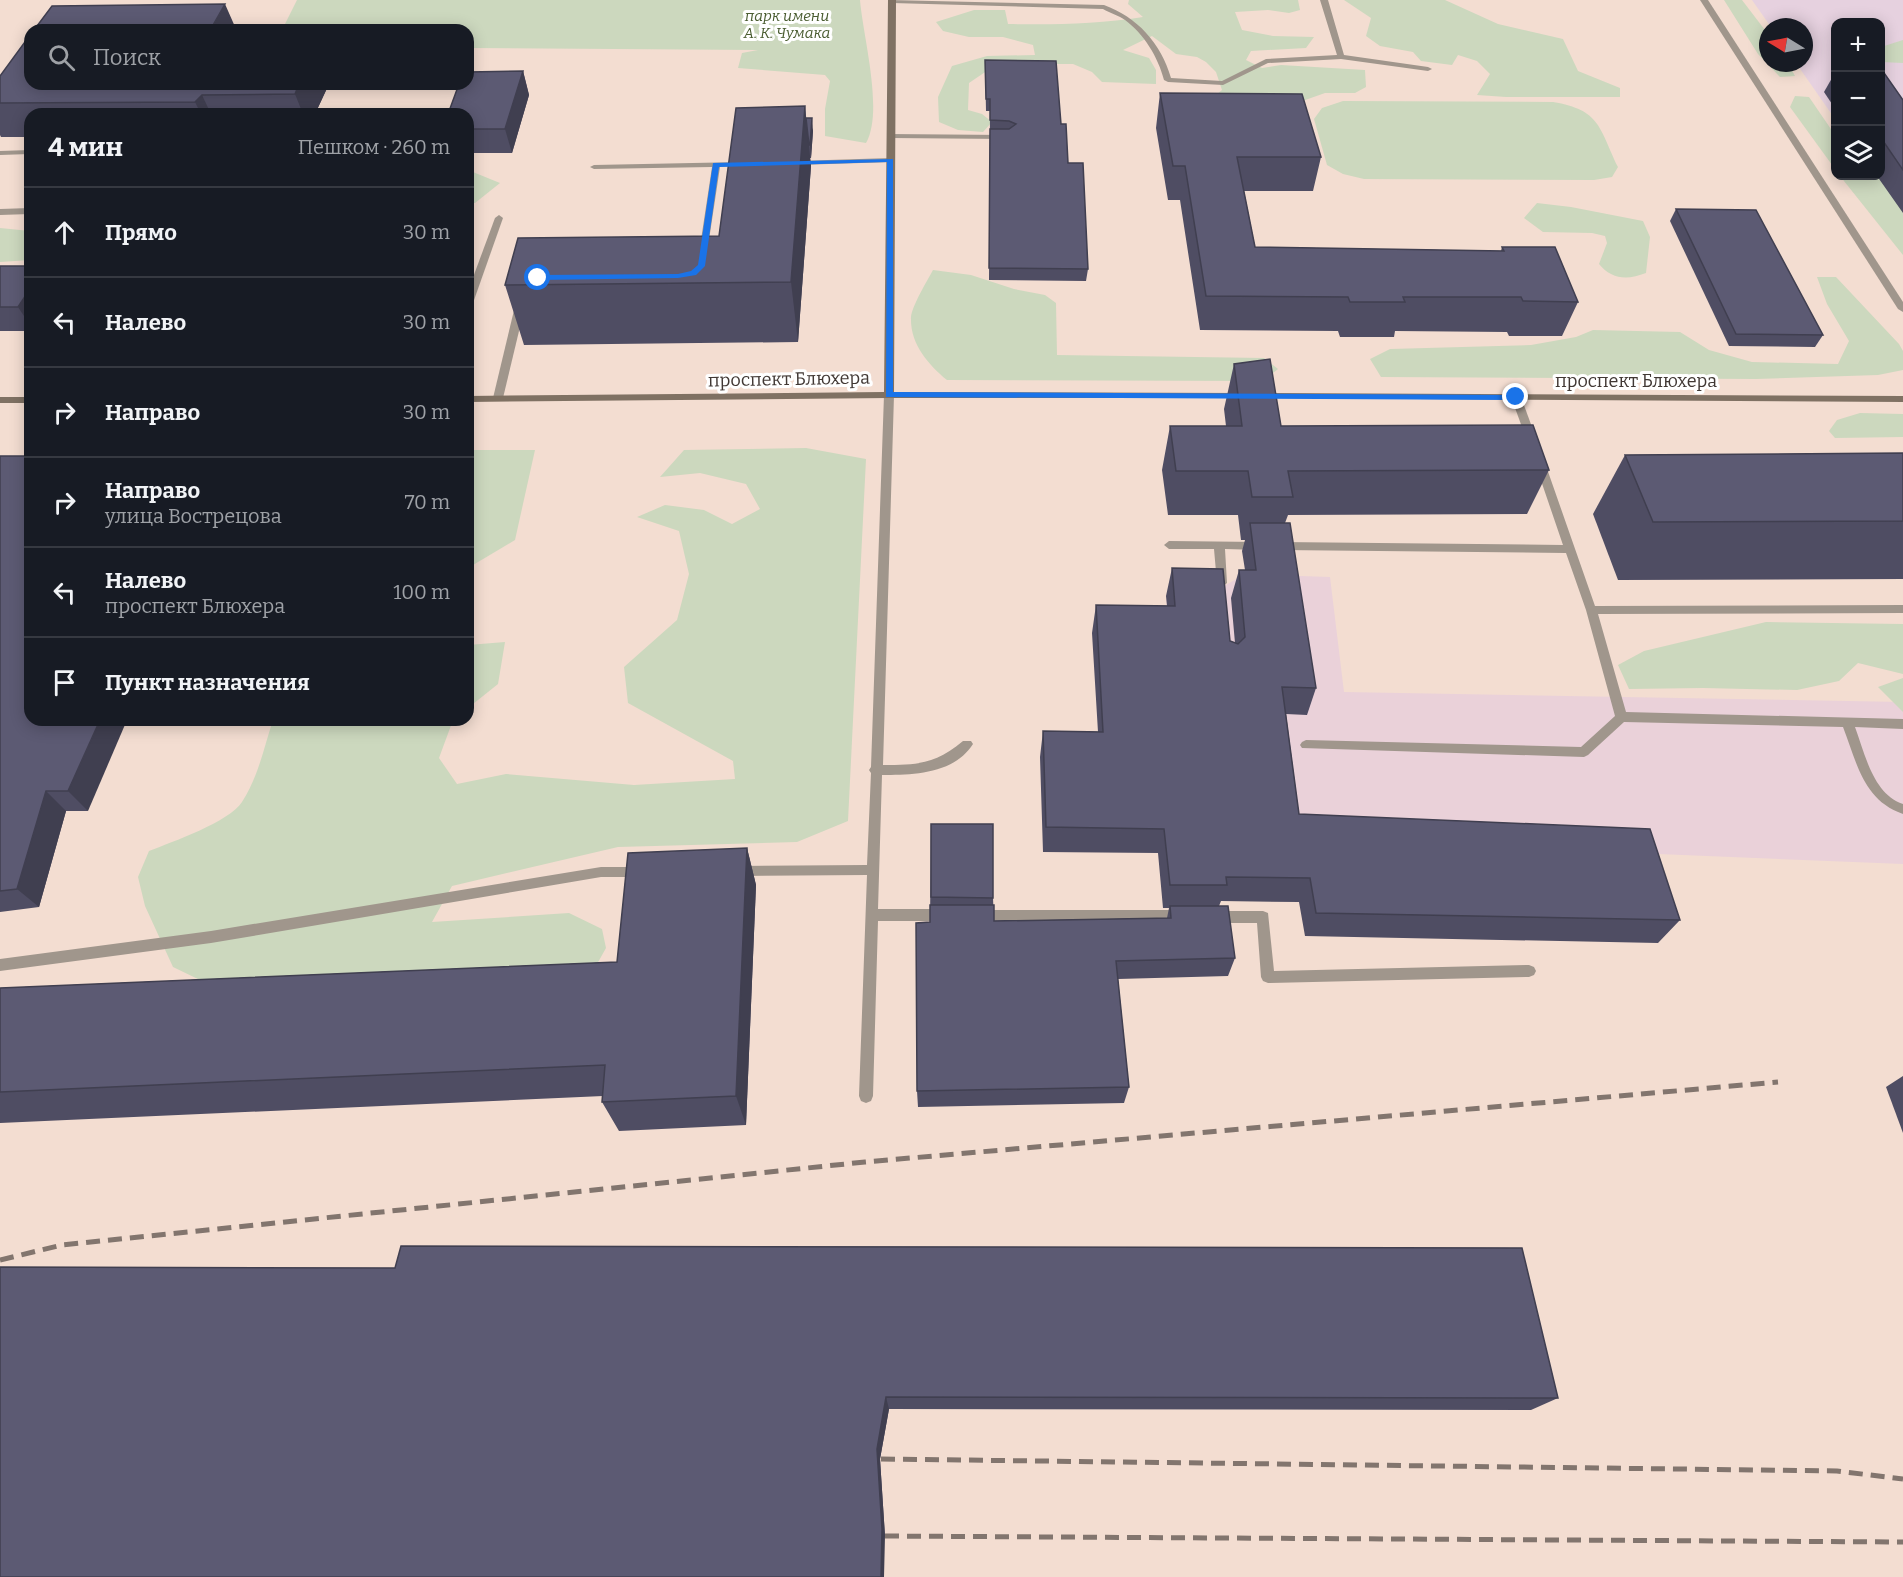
<!DOCTYPE html>
<html lang="ru">
<meta charset="utf-8">
<style>
body{margin:0;font-family:Bitter,serif;background:#20242c;color:#f1f3f6}
.controls{position:absolute;right:18px;top:18px;display:grid;overflow:hidden;border-radius:12px;box-shadow:0 3px 15px #0003}
.controls button{width:54px;height:54px;display:grid;place-items:center;padding:0;border:0;border-bottom:2px solid #363941;background:#171b24;color:#f1f3f6;font:30px sans-serif}
.compass{position:absolute;left:1759px;top:18px;width:54px;height:54px;border-radius:50%;background:#171b24;box-shadow:0 3px 15px #0003;rotate:280deg}
.stop{position:absolute;width:18px;height:18px;margin:-14px;border:4px solid #1a73e8;border-radius:50%;background:#fff}
.stop.end{background:#1a73e8;border-color:#fff;box-shadow:0 2px 6px #0008}
.list{margin:0;padding:0;list-style:none}
h2{display:flex;justify-content:space-between;align-items:center;height:78px;margin:0;padding:0 24px;font-size:26px}
h2 small{font-size:20px;font-weight:400;color:#9ea1a6}
.list li{display:grid;grid-template-columns:39px 1fr auto;gap:18px;align-items:center;box-sizing:border-box;height:90px;padding:0 24px;border-top:2px solid #363941}
.list b{display:block;font-size:22px;white-space:nowrap}
.list p{margin:0;font-size:20px;white-space:nowrap;color:#9ea1a6}
.list em{font-size:20px;font-style:normal;color:#9ea1a6}
.icon{flex:none;width:33px;height:33px;fill:none;stroke:currentColor;stroke-width:2;stroke-linecap:round;stroke-linejoin:round}
.map{position:relative;flex:none;width:1903px;height:1577px;overflow:hidden}
.search{position:absolute;background:#171b24;box-shadow:0 3px 15px #0003;left:24px;top:24px;width:450px;height:66px;display:flex;align-items:center;gap:15px;box-sizing:border-box;padding:0 21px;border-radius:18px;color:#9ea1a6;font-size:22px}
.panel{position:absolute;background:#171b24;box-shadow:0 3px 15px #0003;left:24px;top:108px;width:450px;height:618px;border-radius:18px}
.map>svg:first-child{display:block}
.industrial{fill:#ead1d9}
.medical{fill:#e6d1df}
.green{fill:#ccd8be}
.lines{fill:none;stroke-linecap:round;stroke-linejoin:round}
.lane{fill:#a0968c;fill-rule:evenodd}
.street{fill:#a0968c;fill-rule:evenodd}
.secondary{fill:#7f7163;fill-rule:evenodd}
.rail{stroke:#82756e;stroke-width:5;stroke-dasharray:14 8;stroke-linecap:butt}
.wall{fill:#4f4d63}
.shaded-wall{fill:#403f50}
.building{fill:#5c5a73;stroke:#403f50;stroke-width:1.5}
.route{fill:#1a73e8}
.labels{text-anchor:middle;dominant-baseline:central;stroke-width:6;stroke-linejoin:round;paint-order:stroke}
.far-park-label{font-size:15px;font-style:italic;fill:#4a5d31;stroke:#fff}
.street-label{font-size:18px;fill:#413834;stroke:#fff}
</style>
<div class="map">
<svg width="1903" height="1577" viewBox="0 0 1903 1577">
<rect width="100%" height="100%" fill="#f3ddd1"/>
<polygon class="industrial" points="1245,574 1330,577 1344,692 1903,702 1903,864 1289,839 1176,709 1166,596 1205,597"/>
<polygon class="medical" points="1752,0 1903,0 1903,216 1875,176 1880,176 1880,22 1836,22 1835,119 1796,63 1804,63 1804,27 1771,27"/>
<g class="green">
<path d="M297,0H860C863,37 884,111 866,143L825,136V109L830,81L825,75L738,68L742,53L758,50L468,48V30H282Z"/>
<path d="M1129,0H1298L1300,10L1289,13L1268,10L1235,12L1242,30L1273,36L1314,37L1306,48L1251,51L1246,60L1262,68L1281,65L1365,70L1366,87L1355,93H1325L1294,104L1206,103L1222,90L1216,72L1206,62L1197,57L1176,54L1152,36L1123,50L1149,58L1156,70V84L1102,82L1092,72L1073,64H997L969,83L968,110L982,114L992,122L983,132L958,130L939,122L938,97L952,66L987,56L1035,55L1033,45L1003,37H969L943,31L936,22L974,10H1005L1008,24C1053,25 1098,24 1143,17L1128,4Z"/>
<polygon points="1344,0 1445,0 1498,24 1563,39 1578,71 1620,88 1620,97 1506,97 1477,95 1490,74 1477,61 1458,55 1452,65 1421,61 1413,52 1380,46 1366,36 1371,18"/>
<polygon points="1724,0 1742,0 1768,34 1768,63 1788,63 1795,76 1780,77 1758,54"/>
<polygon points="1903,40 1903,63 1881,62 1881,47"/>
<polygon points="1795,96 1809,97 1835,135 1835,169 1790,107"/>
<path d="M1343,101L1553,102C1601,110 1599,128 1618,167L1612,177L1594,180L1364,179L1343,174L1327,165L1314,119L1322,108Z"/>
<polygon points="468,170 500,183 475,203 468,203"/>
<polygon points="1840,176 1873,176 1903,182 1903,255"/>
<path d="M1537,203L1571,207L1643,221L1650,237L1646,273C1628,280 1612,280 1599,264L1607,243L1605,236L1592,233L1543,232L1524,218Z"/>
<polygon points="0,228 30,231 30,260 0,262"/>
<path d="M933,270L971,275L1014,289L1045,295L1056,303L1057,355L1264,358L1278,369L1263,381L947,380C928,364 910,344 911,317C912,306 927,281 933,270Z"/>
<polygon points="1817,277 1836,277 1899,344 1903,351 1903,370 1878,375 1756,379 1381,377 1370,359 1390,349 1531,345 1576,337 1593,330 1680,332 1709,350 1752,362 1838,364 1849,341 1827,304"/>
<polygon points="1860,413 1903,414 1903,437 1835,438 1829,431 1837,420"/>
<path d="M806,448L866,459L848,821L797,842L618,847L452,886L432,922L569,913L602,929L606,948L592,973L200,980L173,967L145,906L138,877L149,851C172,842 229,822 242,802C258,778 264,747 273,720H453L439,758L457,784L506,774L634,785L735,779L733,761L628,703L624,667L677,620L689,574L679,531L637,517L665,505L704,510L732,524L760,509L746,484L700,473L660,477L684,450Z"/>
<polygon points="468,450 535,450 515,540 468,568"/>
<polygon points="1766,622 1903,624 1903,674 1858,663 1839,681 1797,690 1703,688 1629,689 1618,665 1644,651"/>
<polygon points="505,642 498,684 468,708 468,645"/>
<polygon points="1903,678 1903,712 1878,687"/>
</g>
<g class="lines">
<g class="lane">
<path d="M889,0L1104,5C1137,17 1161,43 1171,78L1222,81L1266,59L1337,55L1320,0H1328L1344,55L1428,67L1432,69L1428,71L1341,59L1268,63L1223,85L1168,82L1164,80C1158,57 1144,34 1125,20C1118,15 1110,13 1103,9L892,3Z"/>
<polygon points="888,134 1005,135 1009,137 1005,139 891,138 888,138"/>
<polygon points="30,150 30,154 0,155 0,151"/>
<polygon points="891,158 895,160 894,162 796,165 792,163 796,161"/>
<polygon points="742,162 745,162 745,166 720,167 707,253 703,256 699,253 712,167 594,169 590,167 594,165"/>
<polygon points="30,208 30,214 0,215 0,209"/>
<polygon points="499,215 503,218 473,303 468,306 468,291 495,218"/>
<polygon points="520,303 525,306 503,398 498,401 493,398 515,306"/>
<path d="M889,392L894,395L883,765C918,765 935,764 963,741H971L973,744C954,774 913,775 882,775L878,909H945L950,911L951,915L950,919L945,921H878L873,1096L871,1101L866,1103L861,1101L859,1096L867,875L739,876L735,875L733,871L735,867L739,866L867,865L871,773L869,770L871,767L884,395Z"/>
<polygon points="1516,394 1521,397 1536,438 1534,440 1528,440 1526,438 1511,397"/>
<path d="M1540,460L1545,463L1595,606L1903,605V613L1598,614L1626,712L1903,719V729L1855,727C1865,754 1873,794 1903,804V814C1863,800 1857,763 1843,727L1624,722L1588,755L1584,757L1302,748L1300,745L1302,742L1306,740L1581,747L1615,716L1586,610L1566,553L1280,550L1275,546L1280,542L1563,545L1535,463Z"/>
<polygon points="1169,541 1260,542 1265,546 1260,550 1225,549 1227,583 1222,587 1217,583 1214,549 1169,549 1164,545"/>
<polygon points="601,867 640,867 644,868 646,872 644,876 640,877 601,877 211,943 0,971 0,959 211,931"/>
<polygon points="978,910 1182,910 1187,912 1188,916 1187,920 1182,922 978,922 973,920 972,916 973,912"/>
<polygon points="1215,911 1263,911 1268,913 1274,971 1529,965 1534,967 1536,971 1534,975 1529,977 1268,983 1263,981 1261,977 1257,923 1215,923 1210,921 1209,917 1210,913"/>
</g>
<polygon class="street" points="1700,0 1708,0 1903,302 1903,312 1898,309"/>
<g class="secondary">
<polygon points="888,0 896,0 894,392 1241,393 1246,396 1244,398 889,398 468,402 468,396 884,392"/>
<polygon points="1261,393 1903,396 1903,402 1258,398 1256,396"/>
<rect x="0" y="397" width="30" height="6"/>
</g>
<g class="rail">
<polyline points="0,1260 62,1245 865,1162 1778,1082"/>
<polyline points="881,1459 1837,1471 1903,1479"/>
<polyline points="885,1536 1903,1542"/>
</g>
</g>
<g class="wall">
<polygon points="985,60 1061,124 1088,269 1086,281 989,280 990,111 986,111"/>
<polygon points="1881,70 1903,100 1903,213 1877,176 1881,176"/>
<polygon points="523,71 529,95 512,153 468,153 468,114"/>
<polygon points="1836,71 1836,110 1824,92"/>
<polygon points="0,76 30,84 329,84 315,114 30,114 30,137 1,137 0,135"/>
<polygon points="1160,93 1321,157 1313,191 1244,191 1255,247 1501,251 1502,247 1578,302 1562,336 1509,336 1507,332 1395,331 1394,337 1340,337 1338,331 1200,330 1180,200 1168,200 1156,128"/>
<polygon points="805,106 806,118 813,131 811,158 810,158 811,166 798,342 524,345 505,285 719,236"/>
<polygon points="1676,209 1823,335 1815,347 1729,346 1670,221"/>
<rect x="0" y="266" width="30" height="65"/>
<polygon points="1234,364 1281,426 1549,470 1527,514 1288,515 1285,523 1316,688 1307,715 1286,714 1299,814 1680,920 1658,943 1305,936 1299,902 1221,901 1219,906 1235,958 1228,976 1118,979 1129,1087 1124,1103 918,1107 917,1091 930,922 931,824 993,898 994,921 1167,918 1169,908 1163,908 1158,853 1043,852 1040,757 1043,731 1098,732 1092,633 1096,605 1167,606 1166,596 1172,568 1230,641 1235,643 1231,598 1239,570 1245,570 1242,551 1245,540 1241,540 1238,515 1168,515 1162,470 1170,426 1226,426 1224,409"/>
<polygon points="1903,453 1903,579 1618,580 1593,514 1625,455"/>
<polygon points="0,456 88,811 66,811 39,907 0,912"/>
<polygon points="747,848 756,885 746,1125 619,1131 602,1102 603,1096 0,1123 0,988 617,962"/>
<polygon points="1903,1076 1903,1133 1886,1087"/>
<polygon points="395,1268 1558,1398 1531,1410 889,1409 880,1459 885,1536"/>
</g>
<g class="shaded-wall">
<polygon points="225,4 236,29 237,26 239,30 214,30 212,27"/>
<polygon points="523,71 529,95 512,153 505,129"/>
<polygon points="299,84 329,84 315,114 303,114 295,94"/>
<polygon points="202,95 211,114 201,114 195,102"/>
<polygon points="805,106 811,166 798,342 791,282"/>
<polygon points="812,118 813,131 811,158 810,145"/>
<polygon points="30,289 30,325 18,307"/>
<polygon points="100,720 127,720 88,811 68,791"/>
<polygon points="46,791 66,811 39,907 17,889"/>
<polygon points="747,848 756,885 746,1125 736,1096"/>
<polygon points="886,1397 889,1409 880,1459 885,1536 884,1577 881,1577 877,1449"/>
</g>
<g class="building">
<polygon points="225,4 212,27 237,26 235,30 34,30 52,6"/>
<polygon points="30,35 30,84 299,84 295,94 202,95 195,102 0,103 0,76"/>
<polygon points="985,60 1056,61 1061,124 1066,124 1068,163 1083,163 1088,269 989,268 990,129 1009,129 1016,124 1009,121 990,120 990,99 986,99"/>
<polygon points="1881,70 1882,70 1903,100 1903,170 1881,138"/>
<polygon points="523,71 505,129 468,129 468,114 448,114 459,84 468,84 468,72"/>
<polygon points="1160,93 1302,94 1321,157 1237,157 1255,247 1504,251 1502,247 1555,247 1578,302 1523,301 1521,297 1403,297 1405,302 1350,302 1348,297 1206,296 1185,166 1173,166"/>
<polygon points="805,106 791,282 505,285 518,238 719,236 736,108"/>
<polygon points="806,118 812,118 810,145 809,145"/>
<polygon points="1676,209 1756,210 1823,335 1736,334"/>
<polygon points="0,266 30,266 30,289 18,307 0,307"/>
<polygon points="1270,359 1281,426 1533,425 1549,470 1288,471 1293,497 1252,497 1248,471 1176,471 1170,426 1242,426 1234,364"/>
<polygon points="1903,453 1903,521 1653,522 1625,455"/>
<polygon points="0,456 30,456 30,720 100,720 68,791 46,791 17,889 0,891"/>
<polygon points="1250,523 1290,523 1316,688 1282,687 1299,814 1650,829 1680,920 1316,913 1310,878 1226,877 1227,885 1170,885 1164,829 1046,827 1043,731 1103,732 1096,605 1175,606 1172,568 1223,569 1230,641 1238,644 1245,637 1239,570 1256,570"/>
<polygon points="931,824 993,824 993,898 931,897"/>
<polygon points="747,848 736,1096 602,1102 605,1065 0,1092 0,988 617,962 628,853"/>
<polygon points="930,905 994,905 994,921 1171,918 1170,906 1228,906 1235,958 1116,961 1129,1087 917,1091 916,923 930,922"/>
<polygon points="401,1246 1522,1248 1558,1398 886,1397 877,1449 882,1529 881,1577 0,1577 0,1267 395,1268"/>
</g>
<polygon class="route" points="893,159 893,392 1516,395 1520,397 1516,400 886,397 887,162 719,167 705,266 696,275 678,278 538,280 535,278 538,275 678,274 691,271 698,265 713,163"/>
<g class="labels">
<g class="far-park-label">
<text x="787" y="16">парк имени<tspan x="787" dy="17">А. К. Чумака</tspan></text>
</g>
<g class="street-label">
<text transform="translate(789 379) rotate(-1)">проспект Блюхера</text>
<text x="1636" y="381">проспект Блюхера</text>
</g>
</g>
</svg>
<div class="controls">
<button>+</button>
<button>−</button>
<button><svg class="icon" aria-label="layers" viewBox="0 0 24 24"><path d="M12 4l9 5-9 5-9-5zM3 14l9 5 9-5"/></svg></button>
</div>
<svg class="compass" viewBox="-18 -18 36 36"><path d="M0-13l5 13h-10z" fill="#e53935"/><path d="M0 13l5-13h-10z" fill="#9ea1a6"/></svg>
<div class="stop" style="left:538px;top:278px"></div>
<div class="stop end" style="left:1516px;top:397px"></div>
<div class="search"><svg class="icon" aria-label="search" viewBox="0 0 24 24"><circle cx="10" cy="10" r="6"/><path d="M15 15l6 6"/></svg>Поиск</div>
<section class="panel">
<h2>4 мин<small>Пешком · 260 m</small></h2>
<ul class="list">
<li><svg class="icon" aria-label="ahead" viewBox="0 0 24 24"><path d="M12 20V5M6 11l6-6 6 6"/></svg><div><b>Прямо</b></div><em>30 m</em></li>
<li><svg class="icon" aria-label="left" viewBox="0 0 24 24"><path d="M17 20v-9H6M10 6l-5 5 5 5"/></svg><div><b>Налево</b></div><em>30 m</em></li>
<li><svg class="icon" aria-label="right" viewBox="0 0 24 24"><path d="M7 20v-9h11M14 6l5 5-5 5"/></svg><div><b>Направо</b></div><em>30 m</em></li>
<li><svg class="icon" aria-label="right" viewBox="0 0 24 24"><path d="M7 20v-9h11M14 6l5 5-5 5"/></svg><div><b>Направо</b><p>улица Вострецова</p></div><em>70 m</em></li>
<li><svg class="icon" aria-label="left" viewBox="0 0 24 24"><path d="M17 20v-9H6M10 6l-5 5 5 5"/></svg><div><b>Налево</b><p>проспект Блюхера</p></div><em>100 m</em></li>
<li><svg class="icon" aria-label="arrive" viewBox="0 0 24 24"><path d="M6 21V4h12l-3 4 3 4H6"/></svg><div><b>Пункт назначения</b></div></li>
</ul>
</section>
</div>
